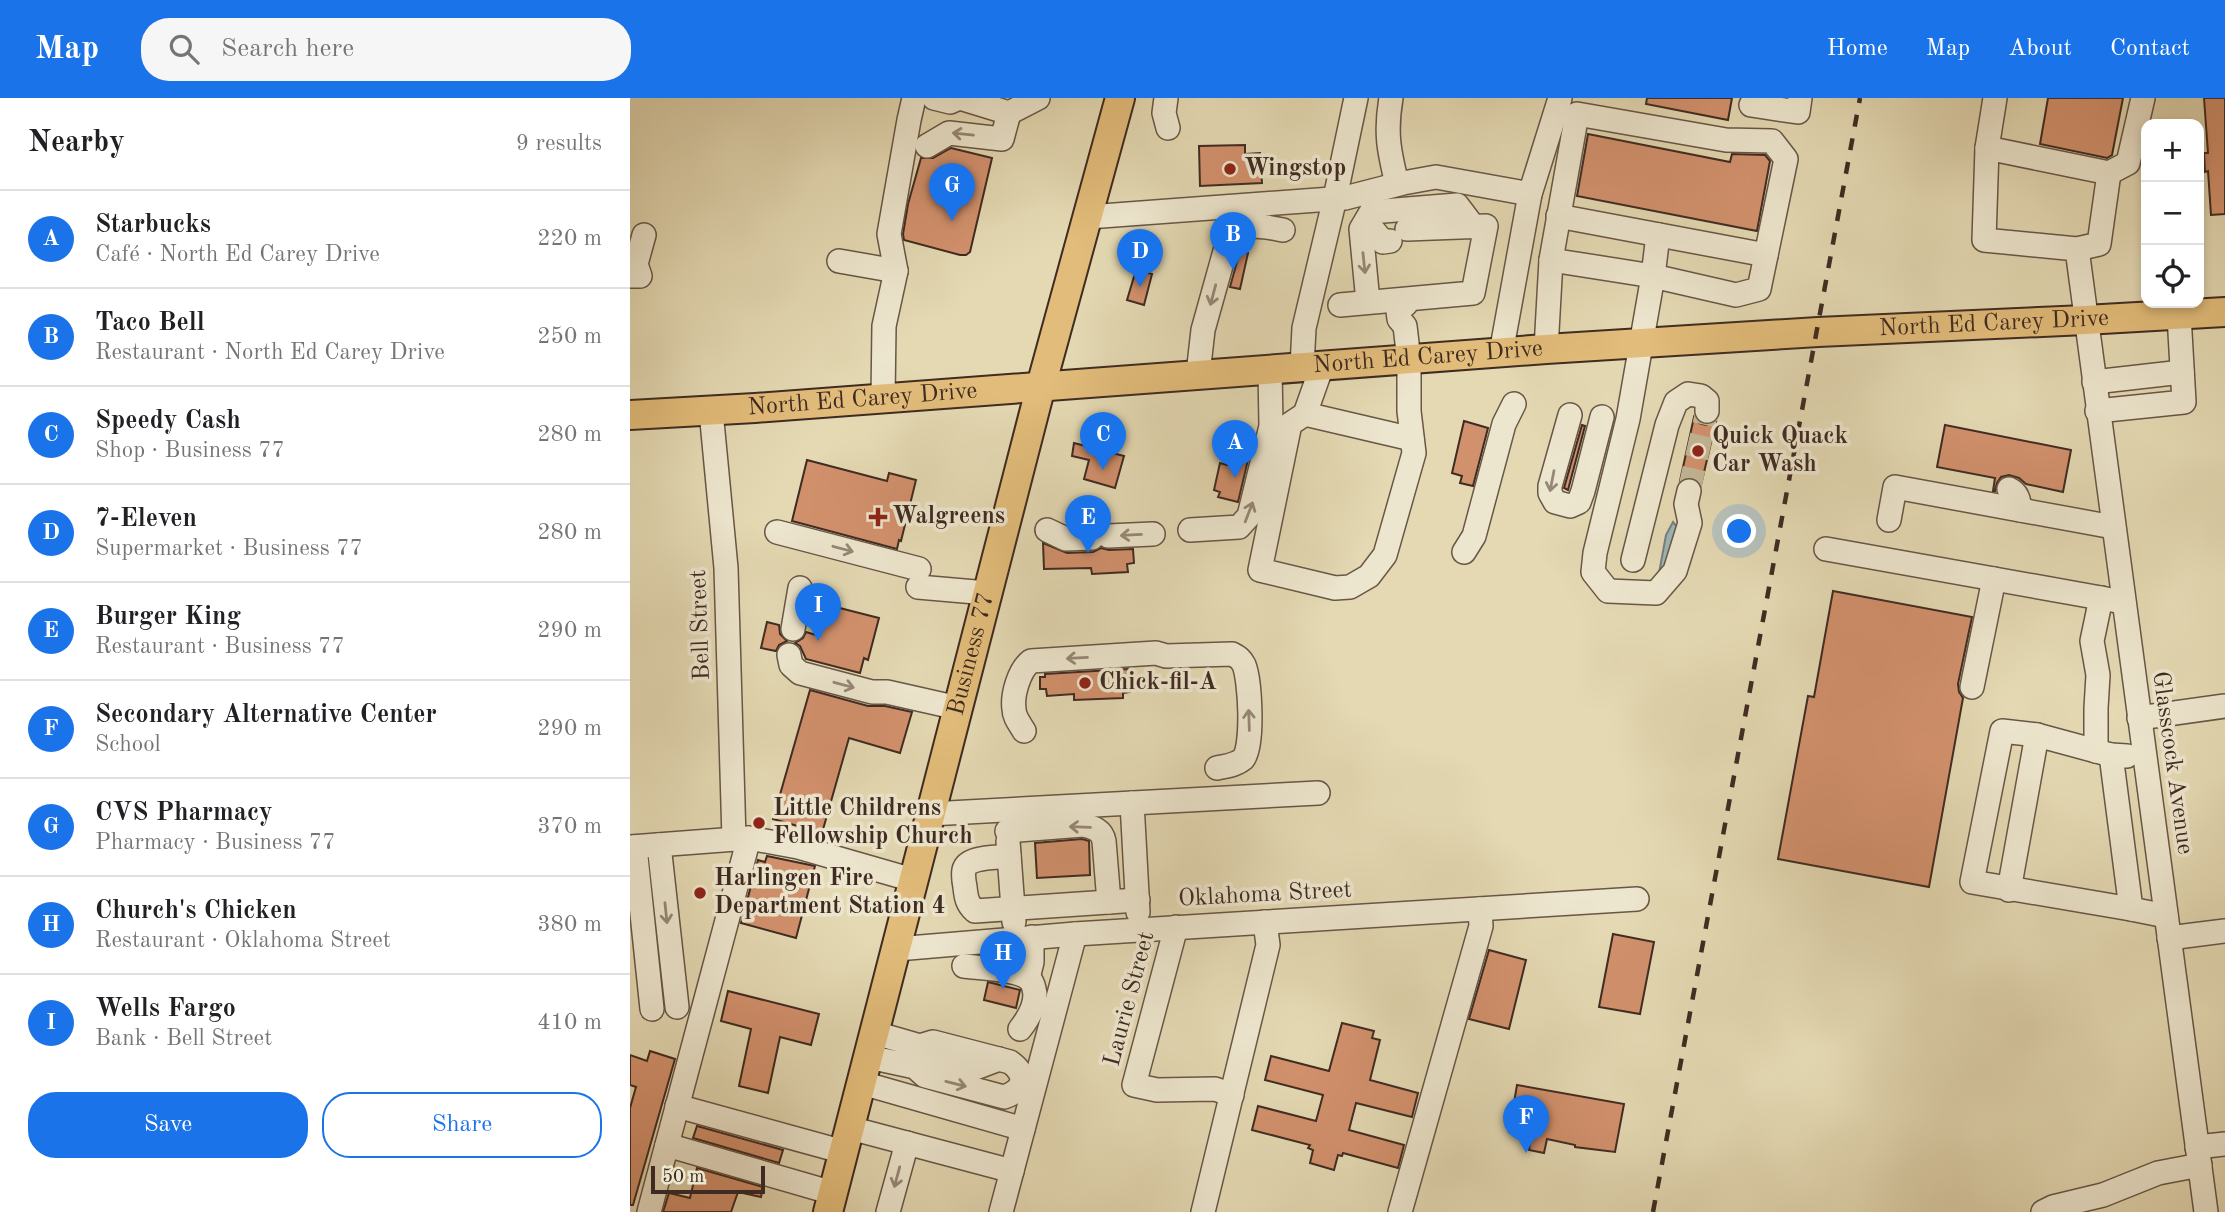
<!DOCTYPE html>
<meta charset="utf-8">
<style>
body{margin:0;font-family:"Old Standard TT",serif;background:#f6f6f6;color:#202124}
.controls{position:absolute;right:21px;top:21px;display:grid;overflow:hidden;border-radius:14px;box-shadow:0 4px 10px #0003}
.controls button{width:63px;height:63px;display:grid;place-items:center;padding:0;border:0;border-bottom:2px solid #e0e0e0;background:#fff;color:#202124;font:35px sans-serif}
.scale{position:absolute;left:21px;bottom:18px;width:114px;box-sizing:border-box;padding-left:7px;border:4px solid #3f2b22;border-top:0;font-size:19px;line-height:24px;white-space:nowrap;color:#3f2b22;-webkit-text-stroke:5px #ede6ce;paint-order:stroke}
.you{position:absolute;left:1110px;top:434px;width:24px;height:24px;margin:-18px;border:5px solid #fff;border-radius:50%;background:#1a73e8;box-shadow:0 0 0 10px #1a73e833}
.badge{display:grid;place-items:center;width:46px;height:46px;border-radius:50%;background:#1a73e8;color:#fff;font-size:23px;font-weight:700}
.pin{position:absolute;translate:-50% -58px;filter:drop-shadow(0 2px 4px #0008)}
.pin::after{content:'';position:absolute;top:37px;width:24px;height:21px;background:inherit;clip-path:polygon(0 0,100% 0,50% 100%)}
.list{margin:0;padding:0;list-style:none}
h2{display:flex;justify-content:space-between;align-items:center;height:91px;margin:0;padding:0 28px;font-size:30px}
h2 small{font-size:23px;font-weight:400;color:#757577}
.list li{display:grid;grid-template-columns:46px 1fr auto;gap:21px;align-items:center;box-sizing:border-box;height:98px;padding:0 28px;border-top:2px solid #e0e0e0}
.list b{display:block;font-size:26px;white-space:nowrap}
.list p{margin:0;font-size:23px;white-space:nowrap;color:#757577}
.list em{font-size:23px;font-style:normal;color:#757577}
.actions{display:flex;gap:14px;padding:21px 28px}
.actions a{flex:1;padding:16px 0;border:2px solid #1a73e8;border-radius:28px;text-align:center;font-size:24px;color:#1a73e8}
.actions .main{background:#1a73e8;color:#fff}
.icon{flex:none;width:38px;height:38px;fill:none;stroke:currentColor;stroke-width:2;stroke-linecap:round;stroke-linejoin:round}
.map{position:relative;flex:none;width:1595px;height:1114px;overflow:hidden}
header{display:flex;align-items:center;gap:42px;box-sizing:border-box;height:98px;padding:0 35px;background:#1a73e8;color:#fff}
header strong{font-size:33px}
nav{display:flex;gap:38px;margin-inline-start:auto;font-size:24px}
.search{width:490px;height:63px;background:#f6f6f6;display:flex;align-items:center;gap:18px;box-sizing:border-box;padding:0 24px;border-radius:28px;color:#757577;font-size:26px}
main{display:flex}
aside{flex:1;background:#fff}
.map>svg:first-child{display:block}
.water{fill:#9cb7b9;stroke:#777f7d;stroke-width:2}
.building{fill:#d2916d;stroke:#3f2b22;stroke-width:2}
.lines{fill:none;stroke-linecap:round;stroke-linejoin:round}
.minor-tunnel{stroke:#c3b696;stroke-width:23;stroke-dasharray:23 11;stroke-linecap:butt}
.minor-casing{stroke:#685646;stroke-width:26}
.major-casing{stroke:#3f2b22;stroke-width:32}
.minor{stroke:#ede6ce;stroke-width:23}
.major{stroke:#e2bc7a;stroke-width:28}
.rail{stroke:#3f2b22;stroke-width:4.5;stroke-dasharray:12 12;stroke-linecap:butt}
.oneway{stroke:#968878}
.poi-dot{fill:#8f2418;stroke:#ede6ce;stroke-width:2.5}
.labels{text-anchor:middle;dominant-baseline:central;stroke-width:7;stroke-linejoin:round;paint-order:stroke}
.poi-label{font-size:24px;font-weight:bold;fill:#3f2b22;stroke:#ede6ce;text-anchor:start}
.street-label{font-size:24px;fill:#3f2b22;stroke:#ede6ce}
</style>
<header>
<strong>Map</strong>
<div class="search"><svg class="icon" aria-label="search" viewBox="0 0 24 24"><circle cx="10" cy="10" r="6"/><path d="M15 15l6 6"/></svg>Search here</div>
<nav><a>Home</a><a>Map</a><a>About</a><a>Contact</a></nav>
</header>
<main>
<aside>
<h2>Nearby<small>9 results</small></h2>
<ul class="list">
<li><span class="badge">A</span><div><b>Starbucks</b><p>Café · North Ed Carey Drive</p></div><em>220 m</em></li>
<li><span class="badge">B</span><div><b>Taco Bell</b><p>Restaurant · North Ed Carey Drive</p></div><em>250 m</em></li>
<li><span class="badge">C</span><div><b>Speedy Cash</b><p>Shop · Business 77</p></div><em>280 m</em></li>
<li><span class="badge">D</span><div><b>7-Eleven</b><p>Supermarket · Business 77</p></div><em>280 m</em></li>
<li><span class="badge">E</span><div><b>Burger King</b><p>Restaurant · Business 77</p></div><em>290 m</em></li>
<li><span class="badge">F</span><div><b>Secondary Alternative Center</b><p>School</p></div><em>290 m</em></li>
<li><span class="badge">G</span><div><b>CVS Pharmacy</b><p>Pharmacy · Business 77</p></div><em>370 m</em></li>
<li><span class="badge">H</span><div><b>Church's Chicken</b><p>Restaurant · Oklahoma Street</p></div><em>380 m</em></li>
<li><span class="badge">I</span><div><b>Wells Fargo</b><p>Bank · Bell Street</p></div><em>410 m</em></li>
</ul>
<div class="actions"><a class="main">Save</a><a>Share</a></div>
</aside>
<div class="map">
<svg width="1595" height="1114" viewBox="0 0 1595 1114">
<rect width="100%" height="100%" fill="#e4d9b3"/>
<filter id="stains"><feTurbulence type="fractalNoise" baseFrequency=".00286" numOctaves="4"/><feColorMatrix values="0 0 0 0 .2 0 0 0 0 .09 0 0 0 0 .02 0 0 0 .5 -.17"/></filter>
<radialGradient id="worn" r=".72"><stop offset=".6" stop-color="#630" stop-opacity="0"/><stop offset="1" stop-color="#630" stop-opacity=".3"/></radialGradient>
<polygon class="water" points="1043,424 1048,430 1044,449 1027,486 1036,437"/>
<g class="building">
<polygon points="1017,0 1102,0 1098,22 1016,6"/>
<polygon points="1418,0 1493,0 1482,57 1477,60 1410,46"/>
<polygon points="1574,0 1595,0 1595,116 1581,117 1578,73 1575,74 1574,55 1578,55"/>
<polygon points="958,36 1100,64 1102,56 1135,57 1140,63 1127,133 947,98"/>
<polygon points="615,47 615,56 630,55 632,85 570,88 569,48"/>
<polygon points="321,50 362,60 340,154 336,157 330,157 274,142 273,136 278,106 291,60 303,60"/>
<polygon points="610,153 618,155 610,191 600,189"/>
<polygon points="506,172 522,176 514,207 497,202"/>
<polygon points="1064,319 1069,325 1076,327 1086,324 1071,387 1068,382 1061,379 1050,383"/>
<polygon points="834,323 858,330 843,388 830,385 832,378 822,375"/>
<polygon points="952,327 955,328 938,392 934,390"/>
<polygon points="1315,327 1441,352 1433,394 1396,386 1389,380 1379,377 1371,379 1367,385 1365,393 1363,393 1365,380 1307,369"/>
<polygon points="444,345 494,358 485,390 454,381 459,362 442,358"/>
<polygon points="602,345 621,349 608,404 588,399 590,394 584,392 590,365 597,367"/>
<polygon points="177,362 257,383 259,375 286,382 271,443 269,442 267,451 162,423"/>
<polygon points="413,445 437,455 463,454 471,450 479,452 503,451 504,465 497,466 498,474 462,476 461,470 414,471"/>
<polygon points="1203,493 1342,519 1328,586 1329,594 1333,600 1299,789 1148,761 1178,598 1184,599"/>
<polygon points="194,506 249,520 238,562 234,560 230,575 176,561 170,548 165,545 173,540 176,534 186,537"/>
<polygon points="137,524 149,527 150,536 157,543 149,547 146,553 131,550"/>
<polygon points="498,571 500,594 493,595 493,600 444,602 444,596 417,598 416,591 410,591 410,579 415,579 415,576"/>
<polygon points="180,592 238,608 255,608 282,614 270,655 219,640 192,735 143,721"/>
<polygon points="452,741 459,743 460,777 407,780 405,745"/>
<polygon points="137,758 185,768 166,840 111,825 128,762 135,764"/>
<polygon points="983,836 1024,844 1010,916 969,909"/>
<polygon points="859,852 896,862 879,931 839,921"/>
<polygon points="358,884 390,892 386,910 354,902"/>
<polygon points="98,893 189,916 181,947 150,939 138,995 109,988 121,931 91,923"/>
<polygon points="712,925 744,933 742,940 750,942 740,982 788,995 782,1019 726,1005 719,1032 774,1047 768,1070 713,1055 712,1058 708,1057 704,1072 680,1065 683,1052 678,1050 680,1047 622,1032 628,1008 686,1023 693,997 635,982 641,958 699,973"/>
<polygon points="20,953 45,961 3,1107 0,1107 0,1010 6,989 0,987 0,957 17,963"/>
<polygon points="887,987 994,1006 985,1054 945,1049 945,1047 917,1041 914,1055 899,1052 901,1039 879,1034"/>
<polygon points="67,1028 153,1052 149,1065 63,1040"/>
<polygon points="67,1070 133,1089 131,1099 108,1094 101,1114 33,1114 39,1095 60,1100"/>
</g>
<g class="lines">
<polyline class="minor-tunnel" points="1059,393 1077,313"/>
<g class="minor-casing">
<g id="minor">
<polyline points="304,0 320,4 329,0"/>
<polyline points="330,0 379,15 408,0"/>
<polyline points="536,0 534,15 538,30"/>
<path d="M761,0C755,35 759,53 767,86"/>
<polyline points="1121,7 1168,14 1170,0"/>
<polyline points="297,48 319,35 372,41 379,15"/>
<polyline points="1357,50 1365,0"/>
<polyline points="1479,75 1498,65 1513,0"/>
<polyline points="928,118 1136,157"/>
<polyline points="458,119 715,100 773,85 806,79 900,96"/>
<polyline points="745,134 753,144 760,143"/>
<polyline points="1447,151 1469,146 1479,75 1357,50 1354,142 1447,151 1576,1114"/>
<polyline points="921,162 1023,178 1028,137"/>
<polyline points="209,163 266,173 254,228 253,300"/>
<polyline points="266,173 259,136 279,22 284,0"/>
<polyline points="0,178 10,178 6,166 14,137"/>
<polyline points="738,204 731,131 741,114 827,107 843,128"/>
<polyline points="710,207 843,195 856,128 777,131"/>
<polyline points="916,251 921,162 947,16 1096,42 1142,43 1156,61 1129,191 1106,197 1023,178 998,321 965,455 963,474 978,493 1026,495 1045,473 1060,425 1056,406 1059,393"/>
<polyline points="871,255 900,96 930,0"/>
<polyline points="692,268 675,316 660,326 630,472 705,490 720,489 739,478 755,457 784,355 779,313 779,262 775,228 769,221 768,213 776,206"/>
<polyline points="672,269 674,230 705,100 726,0"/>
<path d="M568,276L573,232L597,146C614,123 627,127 653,132"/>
<polyline points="1464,284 1552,274"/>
<polyline points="81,313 96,470 104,741"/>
<polyline points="1467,313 1554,304 1549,217"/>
<polyline points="675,316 782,341"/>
<polyline points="940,317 920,388 920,395 925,404 940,408 949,404 953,393 972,319"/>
<path d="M1379,391C1388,395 1389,403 1390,412"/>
<polyline points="1259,422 1265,389 1483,429"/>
<polyline points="417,432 436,441 462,440"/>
<polyline points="560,432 609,429 619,418 641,328 640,271"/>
<polyline points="147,434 289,471"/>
<polyline points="478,438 523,436"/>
<polyline points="1196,451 1493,504"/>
<polyline points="834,454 844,438 874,326 884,306"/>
<polyline points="1003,462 1037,327 1046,304 1058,296 1071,298 1077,303 1077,313"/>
<polyline points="288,489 357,495"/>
<polyline points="163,531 170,490"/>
<polyline points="159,557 161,567 170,575 242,594 257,594 328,610"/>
<polyline points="1342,589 1364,481"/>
<polyline points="1509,620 1595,608"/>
<path d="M394,633C390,626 384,619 384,611C382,597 389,572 401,563L526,555L536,558L602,556C608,559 611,561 614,567C620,582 624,648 613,661C606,667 596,668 587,670"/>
<polyline points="1407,637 1372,633 1342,784 1501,811"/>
<polyline points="1466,653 1466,610 1468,577 1462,543 1471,500"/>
<polyline points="1497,658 1481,657 1501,811 1536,818"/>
<polyline points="502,705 508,814"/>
<polyline points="300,716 688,695"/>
<path d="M377,733L453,727C463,729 472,732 474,743L479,804"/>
<polyline points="378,743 384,824"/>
<polyline points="29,747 47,909"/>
<polyline points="0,749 119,740 168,749 283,782"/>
<polyline points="5,749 22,911"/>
<path d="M379,758C367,760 337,758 334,772C333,777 334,784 335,789C336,799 337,806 345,813L508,802"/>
<polyline points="1379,792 1407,637 1481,657"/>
<polyline points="546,829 504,987 527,992 585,991 602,997"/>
<polyline points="1539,840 1595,833"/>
<polyline points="267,851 445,836 1007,801"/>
<path d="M334,868C349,870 388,871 399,881C403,884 404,890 405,896C405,908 398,921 390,931"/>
<polyline points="398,880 402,864 402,839"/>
<polyline points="290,948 299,961 340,972 369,961"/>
<path d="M239,959L285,969L295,978L374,999C395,992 398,977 380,964L303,944L290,948L245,935"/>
<polyline points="232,985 393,1031"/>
<polyline points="47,1008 214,1054"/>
<polyline points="220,1030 382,1073"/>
<polyline points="37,1047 203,1095"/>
<polyline points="1567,1049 1595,1046"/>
<polyline points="19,1114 119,740"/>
<polyline points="258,1114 277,1045"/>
<polyline points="371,1114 445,836"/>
<polyline points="573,1114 638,847 635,824"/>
<polyline points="770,1114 851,828 850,811"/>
<polyline points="1413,1114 1423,1109 1473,1097 1528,1075 1570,1067"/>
</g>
</g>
<g class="major-casing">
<g id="major">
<path id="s1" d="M0,317L125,310L916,251L1188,234L1455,222L1595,214"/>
<path id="s2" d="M198,1114L411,288L490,0"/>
</g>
</g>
<use href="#minor" class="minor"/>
<use href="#major" class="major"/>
<polyline class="rail" points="1023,1114 1230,0"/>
</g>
<defs><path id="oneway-shaft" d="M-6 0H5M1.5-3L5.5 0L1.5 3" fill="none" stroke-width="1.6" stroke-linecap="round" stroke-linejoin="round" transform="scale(1.75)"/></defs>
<g class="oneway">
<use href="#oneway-shaft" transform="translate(333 36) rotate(-174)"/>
<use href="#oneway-shaft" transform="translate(734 165) rotate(84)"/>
<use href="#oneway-shaft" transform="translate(583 197) rotate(105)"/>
<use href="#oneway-shaft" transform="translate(922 383) rotate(101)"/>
<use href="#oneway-shaft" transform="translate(619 414) rotate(-69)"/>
<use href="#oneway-shaft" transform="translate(501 437) rotate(177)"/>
<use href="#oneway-shaft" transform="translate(213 451) rotate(15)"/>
<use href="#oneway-shaft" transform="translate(447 560) rotate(177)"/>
<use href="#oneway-shaft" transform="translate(214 587) rotate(15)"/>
<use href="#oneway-shaft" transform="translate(619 622) rotate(-92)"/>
<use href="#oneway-shaft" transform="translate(450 729) rotate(-178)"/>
<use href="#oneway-shaft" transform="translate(36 815) rotate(84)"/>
<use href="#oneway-shaft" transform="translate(326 986) rotate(14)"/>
<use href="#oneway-shaft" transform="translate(267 1079) rotate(105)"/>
</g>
<g class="poi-dot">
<circle cx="600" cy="71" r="7"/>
<circle cx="1068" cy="353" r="7"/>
<path d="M244.5 408.5h7v7h7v7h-7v7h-7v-7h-7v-7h7z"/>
<circle cx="455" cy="585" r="7"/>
<circle cx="129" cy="725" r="7"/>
<circle cx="70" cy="795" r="7"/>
</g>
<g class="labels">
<g class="poi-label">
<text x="614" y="71">Wingstop</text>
<text x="1082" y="339">Quick Quack<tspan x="1082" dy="28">Car Wash</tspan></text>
<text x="262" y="419">Walgreens</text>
<text x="469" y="585">Chick-fil-A</text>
<text x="143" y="711">Little Childrens<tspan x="143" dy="28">Fellowship Church</tspan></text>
<text x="84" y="781">Harlingen Fire<tspan x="84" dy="28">Department Station 4</tspan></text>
</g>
<g class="street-label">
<text stroke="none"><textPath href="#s1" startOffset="1367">North Ed Carey Drive</textPath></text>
<text stroke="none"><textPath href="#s1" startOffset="800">North Ed Carey Drive</textPath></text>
<text stroke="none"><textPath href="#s1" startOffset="233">North Ed Carey Drive</textPath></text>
<text transform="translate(71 527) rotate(-92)">Bell Street</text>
<text stroke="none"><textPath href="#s2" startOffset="576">Business 77</textPath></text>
<text transform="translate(1542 665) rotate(82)">Glasscock Avenue</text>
<text transform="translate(635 797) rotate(-3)">Oklahoma Street</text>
<text transform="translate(500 901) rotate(-75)">Laurie Street</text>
</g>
</g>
<rect width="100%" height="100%" filter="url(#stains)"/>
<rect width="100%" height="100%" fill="url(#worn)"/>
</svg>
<div class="controls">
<button>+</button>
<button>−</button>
<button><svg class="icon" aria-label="locate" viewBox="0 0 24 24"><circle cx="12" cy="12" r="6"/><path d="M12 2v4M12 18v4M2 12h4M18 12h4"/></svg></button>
</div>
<div class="scale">50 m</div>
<div class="you"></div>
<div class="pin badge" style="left:605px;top:380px">A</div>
<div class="pin badge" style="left:603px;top:172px">B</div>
<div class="pin badge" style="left:473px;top:372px">C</div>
<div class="pin badge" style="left:510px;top:189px">D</div>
<div class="pin badge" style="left:458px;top:455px">E</div>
<div class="pin badge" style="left:896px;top:1055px">F</div>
<div class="pin badge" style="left:322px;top:123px">G</div>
<div class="pin badge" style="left:373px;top:891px">H</div>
<div class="pin badge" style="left:188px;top:543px">I</div>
</div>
</main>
